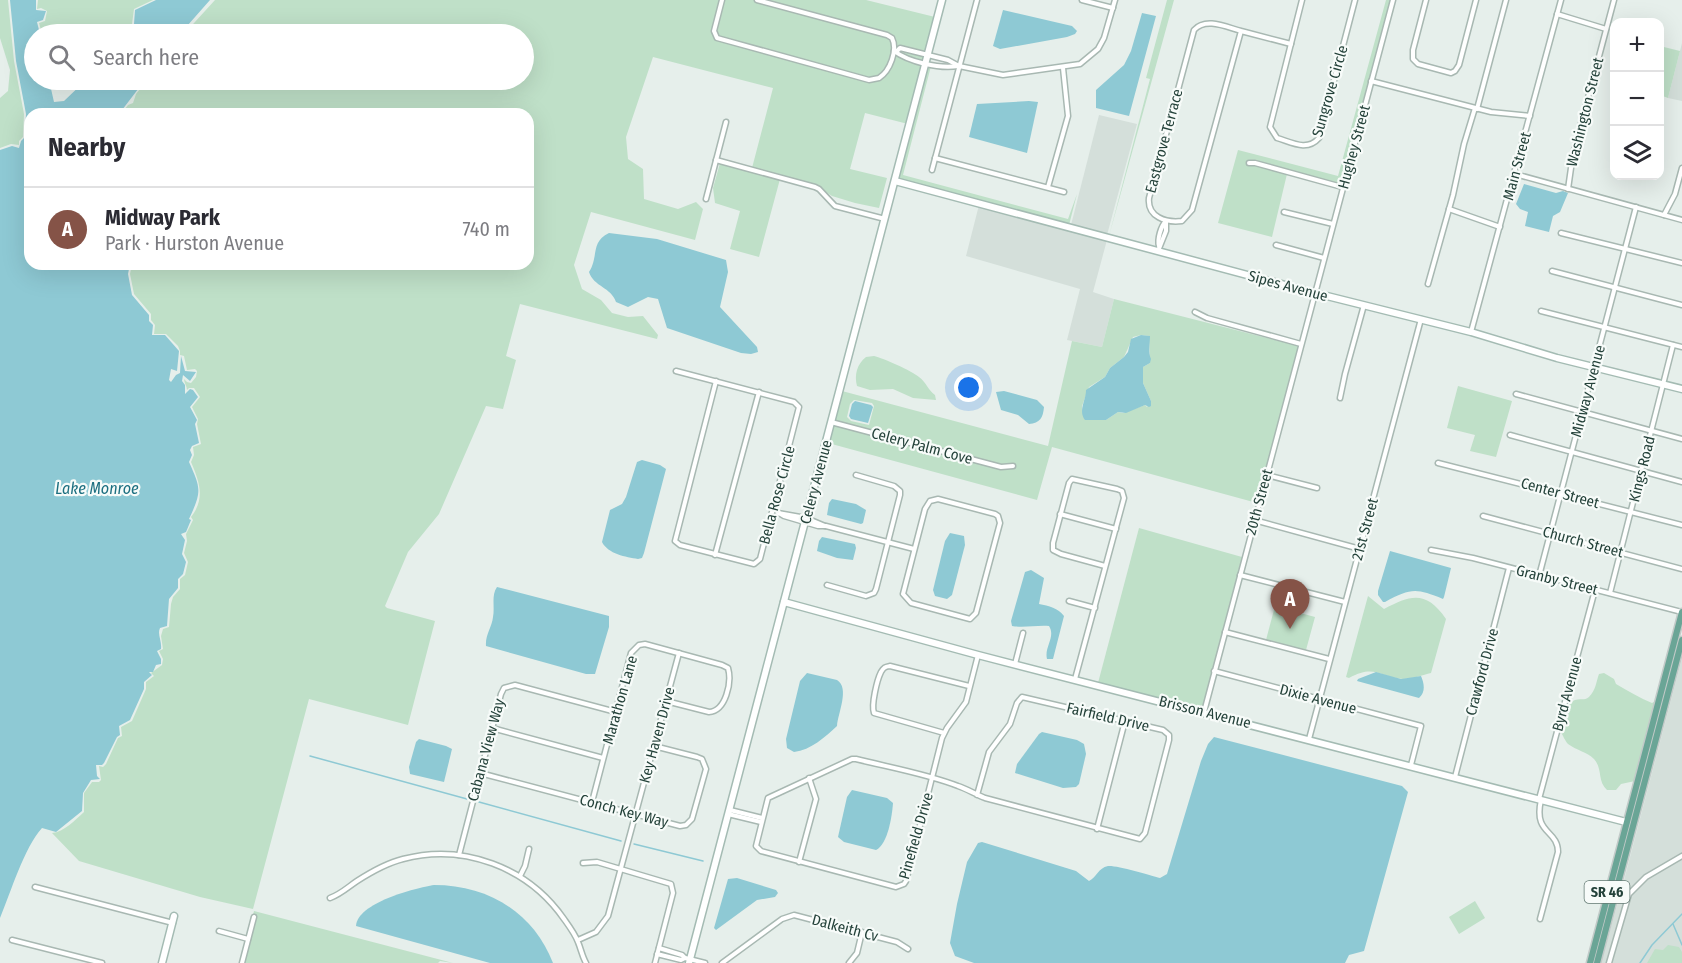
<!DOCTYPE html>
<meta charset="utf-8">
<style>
body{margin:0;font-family:"Fira Sans Condensed",sans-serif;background:#f7f7f7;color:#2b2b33}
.controls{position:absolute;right:18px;top:18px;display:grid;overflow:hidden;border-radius:12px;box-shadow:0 6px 24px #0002}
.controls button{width:54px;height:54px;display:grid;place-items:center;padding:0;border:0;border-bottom:2px solid #e1e1e2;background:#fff;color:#2b2b33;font:30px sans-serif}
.you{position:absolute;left:969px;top:388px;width:21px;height:21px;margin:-15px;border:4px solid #fff;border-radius:50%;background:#1a73e8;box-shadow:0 0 0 9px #1a73e833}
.badge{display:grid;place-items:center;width:39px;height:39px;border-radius:50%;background:#855347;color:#fff;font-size:20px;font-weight:700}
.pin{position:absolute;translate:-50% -50px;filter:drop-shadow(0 2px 3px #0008)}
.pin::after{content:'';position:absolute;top:32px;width:21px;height:18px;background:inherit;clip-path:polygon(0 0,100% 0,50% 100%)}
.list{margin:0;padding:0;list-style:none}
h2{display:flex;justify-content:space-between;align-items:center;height:78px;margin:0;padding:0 24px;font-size:26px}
h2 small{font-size:20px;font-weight:400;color:#7c7c81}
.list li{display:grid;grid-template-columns:39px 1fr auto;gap:18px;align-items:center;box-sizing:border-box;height:84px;padding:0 24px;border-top:2px solid #e1e1e2}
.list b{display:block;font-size:22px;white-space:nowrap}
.list p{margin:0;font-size:20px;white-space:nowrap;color:#7c7c81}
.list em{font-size:20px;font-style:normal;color:#7c7c81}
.icon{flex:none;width:33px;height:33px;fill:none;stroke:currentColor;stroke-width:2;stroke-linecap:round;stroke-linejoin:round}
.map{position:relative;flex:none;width:1682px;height:963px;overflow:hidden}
.search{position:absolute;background:#fff;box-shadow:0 6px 24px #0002;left:24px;top:24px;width:510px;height:66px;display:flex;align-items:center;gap:15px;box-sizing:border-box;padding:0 21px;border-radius:33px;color:#7c7c81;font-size:22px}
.panel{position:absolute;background:#fff;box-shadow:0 6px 24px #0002;left:24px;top:108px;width:510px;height:162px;border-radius:18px}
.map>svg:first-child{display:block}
.built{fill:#d4dfda}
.green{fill:#bfe0c8;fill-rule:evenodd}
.water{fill:#8ec9d4}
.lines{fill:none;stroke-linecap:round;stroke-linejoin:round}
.stream{stroke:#8ec9d4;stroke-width:1.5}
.street-casing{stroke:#a8b8b2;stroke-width:7}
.secondary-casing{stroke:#a4bbb3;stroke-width:9}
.primary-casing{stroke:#c2cac8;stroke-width:9}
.street{stroke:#fff;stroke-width:4}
.secondary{stroke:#fff;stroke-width:6}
.primary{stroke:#6aa596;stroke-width:6}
.labels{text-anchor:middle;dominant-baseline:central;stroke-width:4.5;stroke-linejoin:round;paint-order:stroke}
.shield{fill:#f7fbf9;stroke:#637a73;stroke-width:1.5}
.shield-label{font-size:14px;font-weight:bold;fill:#24423a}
.street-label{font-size:15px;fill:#24423a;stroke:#f7fbf9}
.water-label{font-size:16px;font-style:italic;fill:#1c6f80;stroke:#f7fbf9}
</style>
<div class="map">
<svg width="1682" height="963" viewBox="0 0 1682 963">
<rect width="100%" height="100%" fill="#e6efeb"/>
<g class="built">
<polygon points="1682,43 1682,101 1668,98"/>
<polygon points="1099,115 1137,124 1107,235 1071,225"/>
<polygon points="979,205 1107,240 1093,292 1114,299 1102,347 1067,340 1080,289 966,256"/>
<polygon points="1682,658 1682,963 1601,963 1624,880"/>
</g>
<g class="green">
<polygon points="0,0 8,0 14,61 24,114 23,137 19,141 19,145 11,144 0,148 0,98 8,91 10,70 0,38"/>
<polygon points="38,0 153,0 134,9 132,24 123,34 42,34 39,23 45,21 47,11 41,8 37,9"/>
<path d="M215,0H866L935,17L908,124L865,113L850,169L887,178L879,208L855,203L832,196L815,185L752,168L773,88L653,57L626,137L628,159L643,169L644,199L678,209L696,202L703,209L695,240L591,212L574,265L582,289L601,300L612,313L628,317L643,316L658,335L657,339L520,304L506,356L516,360L503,409L486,406L439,514L408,552L385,606L387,608L435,621L408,725L309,699L253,909L200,897L79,861L52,833C64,832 75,820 84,812V793L92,782H99L101,780L99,766L103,767L106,764L118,738L122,736L121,727L132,721L146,689V682L154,676L151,673L162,665L163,659L159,651L163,649L161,636L163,629L169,627L171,604L173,597L180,589V579L185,575L188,562L184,553L187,541L186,534L193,520L191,517C206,498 199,481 191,462L194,455L193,447L201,444L197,424L198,419L192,407L200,397L194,388H189L187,390C187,386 184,383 184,379L187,382L191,383L196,377L197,371L195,369L187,370L184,356L180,355V359V351L178,346L166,334H154L155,325L151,320V314L134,294L130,274L131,269L125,264H528V114H121L128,105L133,103L136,94L147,80H524V34H184Z"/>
<polygon points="1167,0 1174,0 1109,236 1150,79 1146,78"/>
<polygon points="1386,0 1390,0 1341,185 1256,161 1247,161 1247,165 1255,165 1287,174 1272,237 1218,223 1238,150 1338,176"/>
<polygon points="1660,46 1680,51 1668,98 1660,95"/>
<polygon points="928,62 931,66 903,175 1068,219 1077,194 1069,225 898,178"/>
<polygon points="720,163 780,179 759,257 730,249 740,211 715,203 713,188"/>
<path d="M1114,299L1299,346L1257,503L1052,447L1037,500L828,443L833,424L1000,469L1015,468L1014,464L1001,465L834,421L842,391L1048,446L1072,341L1102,347ZM1141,335L1149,336L1150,363L1143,367V383L1151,401L1147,407L1145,405L1123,413L1118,412L1106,420H1090L1082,412V406L1089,387L1105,377L1110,368L1124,357L1133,337ZM854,400L872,403L874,406L869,425L851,421L847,417L850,404Z"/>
<path d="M874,356C883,358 912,371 919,377C926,382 928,390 935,395L936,400L913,398L893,389L870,390L857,386C854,375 857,364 866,357Z"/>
<polygon points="1458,386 1512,401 1496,457 1470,451 1475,435 1447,428"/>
<polygon points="1139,528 1242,557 1202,709 1098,683"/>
<path d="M1368,596L1384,609C1411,595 1426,590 1446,619L1431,673C1423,675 1412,679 1403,679C1379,677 1375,664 1349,678L1346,677Z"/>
<polygon points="1275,606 1315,617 1306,650 1266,640"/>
<path d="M1604,673L1614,679L1616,684C1628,691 1640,698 1652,703L1656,701L1635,781L1621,784L1616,790H1607C1597,781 1603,769 1594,759C1587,752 1576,750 1568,744C1565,741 1563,735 1560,731C1562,722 1564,705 1575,700C1580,698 1584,701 1589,697C1596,690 1596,682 1599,674Z"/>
<polygon points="1475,901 1485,918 1459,934 1449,917"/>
<polygon points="254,911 453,963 440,961 438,963 244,963 256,917 253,915"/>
<polygon points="1668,945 1679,947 1682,952 1682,963 1647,963 1655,949 1663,950"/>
</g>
<g class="water">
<path d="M10,0H36V10L46,11L43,20L37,22L40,34H34V80H49L54,102L64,101L86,80H145L119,114H30V264H123L129,269L128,274L132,295L149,315V321L153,325L152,335H165L179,351L177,371L171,369L169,380L171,382L176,375L180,373L181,356L185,371L196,372L190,381L183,375L182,381L185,385V394L190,389L193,390L198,397L190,407L197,420L195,424L199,443L192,446L190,450L192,455L189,462C201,489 202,491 189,519L191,520L186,532L181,534L185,540L182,554L186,562L183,574L178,579V588L169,599L167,626L160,628C157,634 162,641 161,649L157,651L161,659V664L156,665L153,672H149L152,675L144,682V689L130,720L119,726L120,735L117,737L104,763L102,765H96L97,776L100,779L91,780L83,793L82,811L56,832L42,828C24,848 11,892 0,918V150L12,146L19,148L21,141L25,137L26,114L16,61Z"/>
<polygon points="156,0 210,0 180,34 127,34 134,24 135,10"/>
<polygon points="1003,10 1072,26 1077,31 1075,34 1067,37 1000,49 993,46"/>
<polygon points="1142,13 1156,16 1129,116 1096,108 1096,90 1124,65 1131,51"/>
<polygon points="1029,101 1038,102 1027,153 969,137 977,104"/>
<polygon points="1524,184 1556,193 1563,191 1568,193 1560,212 1553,216 1549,232 1525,226 1528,212 1520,209 1516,204"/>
<path d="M609,233L657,239L726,260L728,272L720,307L757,347L758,352L751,354L741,353L667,328L658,299L648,297L628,307L616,302C611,287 594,287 589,272C599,257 590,242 609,233Z"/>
<path d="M1141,335L1150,336C1150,343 1148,353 1151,359L1150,363L1143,367V383L1151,401V406L1149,407L1145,405L1126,413L1118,412L1106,420H1085C1078,410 1086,401 1086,390L1105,377L1110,368L1124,357L1128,352L1131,339Z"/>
<path d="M1004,391L1037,400L1044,407C1043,418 1040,423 1029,424L1018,415L1001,410L996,392Z"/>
<polygon points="855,401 871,405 873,407 868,423 851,419 849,416 852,404"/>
<path d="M642,460L660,465L666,469L644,553L642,558L638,559C626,557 608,554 602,542L610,510L622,504L626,497L637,462Z"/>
<polygon points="832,499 856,504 866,510 863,523 861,524 827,515 829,503"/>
<polygon points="950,533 964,536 965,545 952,595 947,599 935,596 933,590 945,541"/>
<polygon points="822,537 855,544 856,548 853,560 837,558 817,551 819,541"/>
<path d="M1390,551L1451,568L1444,597L1443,599C1416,588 1411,588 1385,602H1383L1378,595V591Z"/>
<path d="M1031,570L1044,578L1039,604C1049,606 1058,608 1064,616L1053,659H1047C1044,647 1056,637 1049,626C1037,625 1024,628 1012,626L1011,621L1025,572Z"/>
<path d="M497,587L609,616V627L595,674H586L486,646C485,635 492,627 493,617C495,607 491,595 497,587Z"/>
<path d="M1376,672L1401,679L1421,676C1424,683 1426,692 1419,698L1357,681L1358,679Z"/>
<path d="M807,673L837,680C850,688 838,713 837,726C825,737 811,750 794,752L787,748L786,739L800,681Z"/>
<polygon points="1042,732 1077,740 1084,744 1086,754 1079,784 1076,787 1063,788 1015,773 1017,764 1039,734"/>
<path d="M1214,737L1402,786L1408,792L1364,951L1349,955L1345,963H974L955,956L950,943L957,904L967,862L978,843L982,842L1076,871L1089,881C1097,877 1098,868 1108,866C1116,865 1150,875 1160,878L1167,874L1201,761L1208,744Z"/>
<polygon points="419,739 446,746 452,749 444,782 410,774 409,767 416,742"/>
<path d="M852,790L887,798L893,803C892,816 888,844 876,850L844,842L838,837L847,797Z"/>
<polygon points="737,878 776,890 778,893 775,897 757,900 716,930 714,928 728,879"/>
<path d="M434,885C488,885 533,912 553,963H490L356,926C357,903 415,888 434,885Z"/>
</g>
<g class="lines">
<g class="stream">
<polyline points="310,756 467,799"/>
<polyline points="479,802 621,841"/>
<polyline points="634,844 703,861"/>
<polyline points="1673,924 1682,945"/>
<polyline points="1640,963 1652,945 1682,914"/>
</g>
<g class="street-casing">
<g id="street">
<path d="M722,0L714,31L717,38L869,80L879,78C890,71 898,50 892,38L887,35L757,0"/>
<polyline points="1082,0 1113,8"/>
<path d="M1302,0L1270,127L1277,138C1291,142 1307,152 1319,138L1355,0"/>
<polyline points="1426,0 1413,50 1413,59 1418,64 1451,73 1455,71 1459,65 1476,0"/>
<polyline points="1557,14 1606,29"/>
<path d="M1241,31C1226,27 1206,17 1194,30L1149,198C1147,217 1166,223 1182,221L1192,210L1241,31L1291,44"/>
<path d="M894,51C909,62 939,69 958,66"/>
<polyline points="896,52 900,48 948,60 959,66 1003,75 1080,64 1098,49 1104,38 1115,0"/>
<polyline points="1371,81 1491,112 1530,116"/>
<polyline points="1477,109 1506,0"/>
<polyline points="935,158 1064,192"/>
<polyline points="716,160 815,187 819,189 835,206 885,219"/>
<polyline points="1249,163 1255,163 1342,187"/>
<polyline points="932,170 977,0"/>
<polyline points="1515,174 1682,220"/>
<polyline points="1048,187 1068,116 1063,68"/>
<polyline points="1568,189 1573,154 1614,0"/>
<polyline points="706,199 726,122"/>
<polyline points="1449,209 1500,227"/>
<polyline points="1284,212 1333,224"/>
<polyline points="1664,215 1675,194 1682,168"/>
<polyline points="1561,233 1682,263"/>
<polyline points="1276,245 1324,258"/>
<path d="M1159,246C1157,239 1161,226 1166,221"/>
<polyline points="1158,251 1166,231 1166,221"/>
<polyline points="1552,271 1682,305"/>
<polyline points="1428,284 1453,195 1464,144 1475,108"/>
<polyline points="1541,311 1682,347"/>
<polyline points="1195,312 1207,318 1301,344"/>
<polyline points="1471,332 1561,0"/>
<polyline points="676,371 794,402 799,407 760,559 754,564 680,545 675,541 716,381"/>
<polyline points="1516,394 1682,439"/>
<polyline points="1340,398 1345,374 1364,305"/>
<polyline points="831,422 1001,467 1013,466"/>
<polyline points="1510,435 1682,482"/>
<polyline points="1438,463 1682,525"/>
<polyline points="1267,475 1317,488"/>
<polygon points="938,499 995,514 998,516 1000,523 976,613 970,619 911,603 903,594 925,509 930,501"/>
<polyline points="778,513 806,518 825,526"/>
<polyline points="779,513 784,516 818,526 826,526 914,549"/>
<polyline points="1060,514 1116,529"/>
<polyline points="1483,516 1682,569"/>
<polyline points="1254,520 1360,549"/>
<polyline points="1431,550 1473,558 1682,612"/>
<polyline points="715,555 759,392"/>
<polyline points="1240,575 1345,602"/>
<polyline points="1539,576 1636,207"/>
<polyline points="827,585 866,596 874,593 876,589 900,495 900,491 894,486 856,475"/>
<polyline points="1610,593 1673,345"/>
<polyline points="1069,601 1095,608"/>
<polyline points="1225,632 1329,659"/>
<polyline points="1015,664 1023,633"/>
<polyline points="1214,671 1421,726 1411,765"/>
<polyline points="1075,679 1124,498 1122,491 1117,489 1072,479 1069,483 1053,543 1053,550 1061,554 1105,566"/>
<polyline points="1204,712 1393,0"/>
<polyline points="492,728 603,758"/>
<path d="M944,733L874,713C871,705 877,680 881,672C884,667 885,667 890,666L969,686"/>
<polyline points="1309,739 1421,319"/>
<polyline points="480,773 680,826 686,825 692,819 706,769 702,759 697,757 654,746"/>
<polyline points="1455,777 1509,568"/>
<path d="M977,795L989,752L1010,724L1017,703L1022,697L1163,730L1169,735V740L1145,833L1140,839L985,798C975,794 967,789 958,786C928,774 888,767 856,759H852L768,798L756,846L761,851L896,887L904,884L906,881L942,738L947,728L966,702L978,655"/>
<polyline points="1539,799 1595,590"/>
<path d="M592,802L631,653L639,645L645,644L722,665L728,668C732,682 726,711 709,712L666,701"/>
<polyline points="730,810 762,818"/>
<polyline points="728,814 761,822"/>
<polyline points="1097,829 1125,721"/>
<polyline points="459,855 501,694 504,688 515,685 616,712"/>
<polyline points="799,862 816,799 809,778"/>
<polyline points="583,863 597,862 671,884 673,893 655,963"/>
<polyline points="520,876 525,866 529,849"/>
<polyline points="35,887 173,923"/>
<path d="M330,898C341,894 348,887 357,881C371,872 387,863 403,859C463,843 528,867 564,919C569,926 575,934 578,942C581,949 582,956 586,963"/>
<path d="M1540,919L1558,852C1558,829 1533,835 1541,800"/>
<polyline points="219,931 248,939"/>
<polyline points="12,940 102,963"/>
<polyline points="578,940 596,932 608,916 679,653"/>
<polyline points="659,948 682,955 685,958"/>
<polyline points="657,954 681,960 685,958 705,963"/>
<polyline points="242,963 254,917"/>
<polyline points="722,963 782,919 794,915 897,942 908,949"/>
<polyline points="849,963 857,953 862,932"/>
<polyline points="1609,963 1629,894 1646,877 1682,856"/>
</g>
</g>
<g class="secondary-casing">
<g id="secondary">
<polyline points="895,181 1315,293 1471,332 1557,358 1682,389"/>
<polyline points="784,602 978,655 1626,822"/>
<polyline points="162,963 174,916"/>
<polyline points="689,963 942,0"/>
</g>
</g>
<g class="primary-casing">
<g id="primary">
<polyline points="1590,963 1682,612"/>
<polyline points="1597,963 1682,640"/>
</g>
</g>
<use href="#street" class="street"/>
<use href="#secondary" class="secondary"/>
<use href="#primary" class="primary"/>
</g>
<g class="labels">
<rect class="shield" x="1584.5" y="881" width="45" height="22" rx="4.5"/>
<g class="shield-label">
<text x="1607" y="892">SR 46</text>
</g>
<g class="street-label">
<text transform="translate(1330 91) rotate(-74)">Sungrove Circle</text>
<text transform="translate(1585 112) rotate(-76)">Washington Street</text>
<text transform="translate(1164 141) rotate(-75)">Eastgrove Terrace</text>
<text transform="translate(1354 147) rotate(-75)">Hughey Street</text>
<text transform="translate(1517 166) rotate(-75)">Main Street</text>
<text transform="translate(1288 286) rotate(15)">Sipes Avenue</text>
<text transform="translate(1588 391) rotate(-75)">Midway Avenue</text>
<text transform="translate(922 446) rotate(15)">Celery Palm Cove</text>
<text transform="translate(1642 469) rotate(-76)">Kings Road</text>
<text transform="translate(816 482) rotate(-75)">Celery Avenue</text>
<text transform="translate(1560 493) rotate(15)">Center Street</text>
<text transform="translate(777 495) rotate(-75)">Bella Rose Circle</text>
<text transform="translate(1259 502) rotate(-75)">20th Street</text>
<text transform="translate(1365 529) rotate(-75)">21st Street</text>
<text transform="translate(1583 542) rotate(15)">Church Street</text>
<text transform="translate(1557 580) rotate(14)">Granby Street</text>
<text transform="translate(1482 672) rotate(-75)">Crawford Drive</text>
<text transform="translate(1567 694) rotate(-75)">Byrd Avenue</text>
<text transform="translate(1318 699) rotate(15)">Dixie Avenue</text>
<text transform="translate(620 700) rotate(-74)">Marathon Lane</text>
<text transform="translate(1205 712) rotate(14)">Brisson Avenue</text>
<text transform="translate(1108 717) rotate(13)">Fairfield Drive</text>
<text transform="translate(657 735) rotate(-75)">Key Haven Drive</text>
<text transform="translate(486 750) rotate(-75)">Cabana View Way</text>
<text transform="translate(624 811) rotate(15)">Conch Key Way</text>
<text transform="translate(916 836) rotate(-74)">Pinefield Drive</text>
<text transform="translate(845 928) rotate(15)">Dalkeith Cv</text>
</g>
<g class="water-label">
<text x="97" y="488">Lake Monroe</text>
</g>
</g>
</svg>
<div class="controls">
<button>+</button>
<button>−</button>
<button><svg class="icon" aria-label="layers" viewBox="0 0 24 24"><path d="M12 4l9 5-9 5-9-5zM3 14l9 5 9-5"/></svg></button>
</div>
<div class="you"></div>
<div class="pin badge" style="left:1290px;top:629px">A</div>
<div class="search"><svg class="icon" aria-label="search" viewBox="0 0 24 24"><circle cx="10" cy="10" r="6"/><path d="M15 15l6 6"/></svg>Search here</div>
<section class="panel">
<h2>Nearby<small></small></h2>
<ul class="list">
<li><span class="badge">A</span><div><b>Midway Park</b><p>Park · Hurston Avenue</p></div><em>740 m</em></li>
</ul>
</section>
</div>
